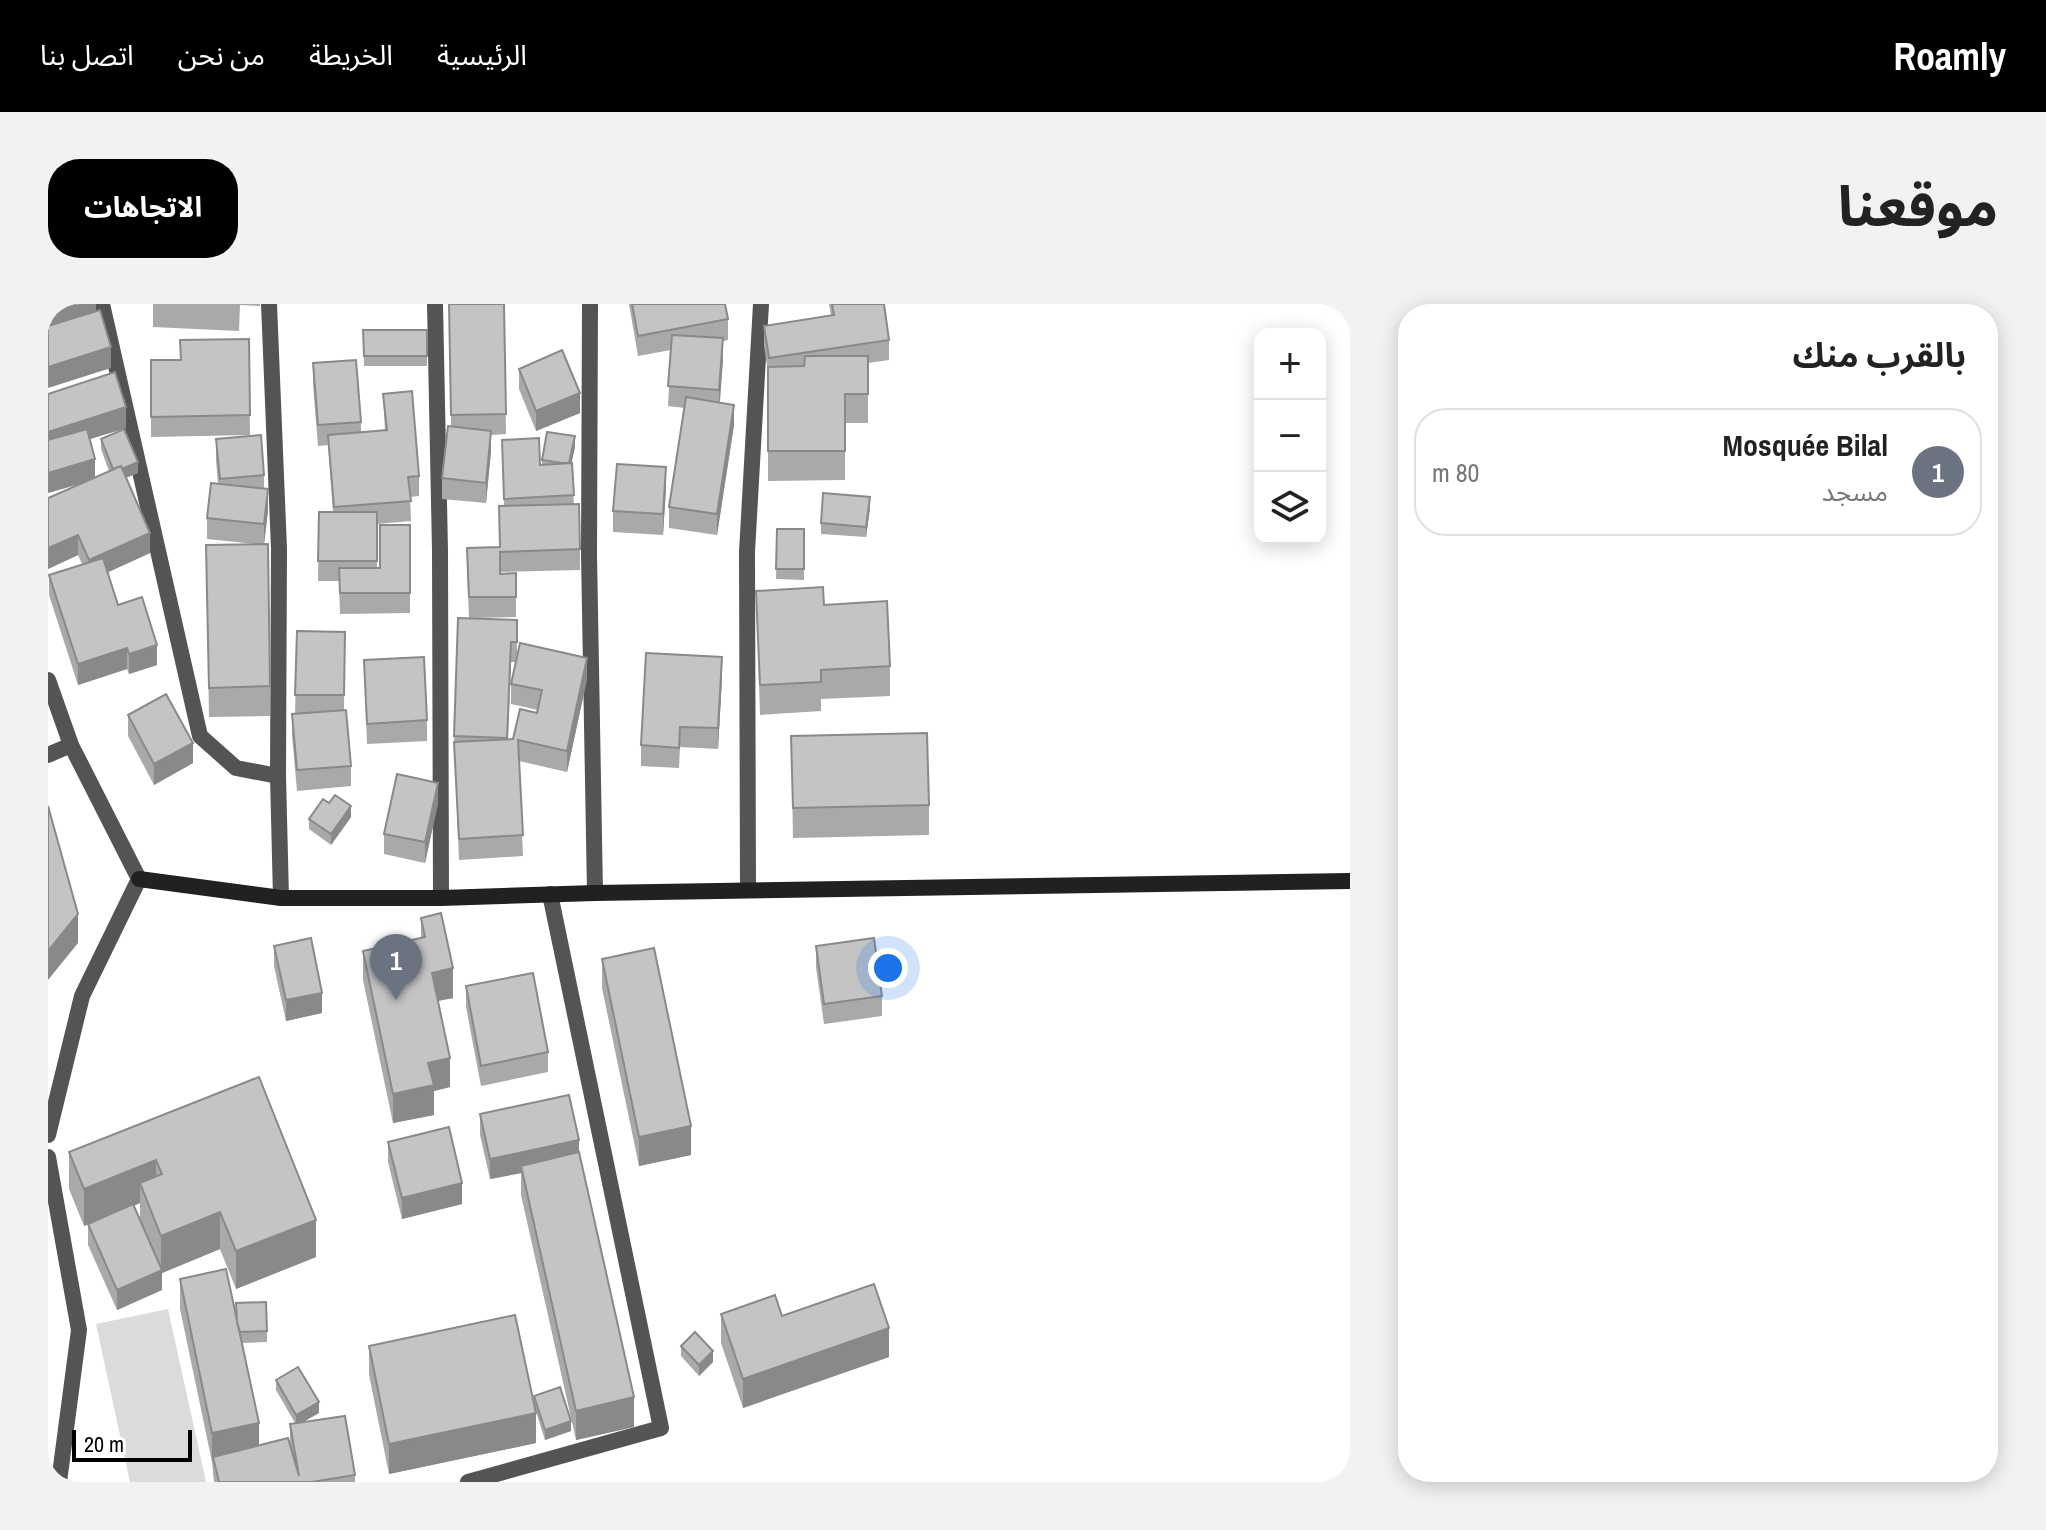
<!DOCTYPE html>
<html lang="ar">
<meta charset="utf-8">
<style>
body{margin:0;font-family:"Archivo Narrow","Noto Sans Arabic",sans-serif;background:#f2f2f2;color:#222;direction:rtl}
.controls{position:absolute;right:24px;top:24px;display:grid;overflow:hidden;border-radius:16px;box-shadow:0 4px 20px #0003}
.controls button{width:72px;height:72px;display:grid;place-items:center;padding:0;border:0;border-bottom:2px solid #e0e0e0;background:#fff;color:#222;font:40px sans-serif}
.scale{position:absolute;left:24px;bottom:20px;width:120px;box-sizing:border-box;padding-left:8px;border:4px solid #000;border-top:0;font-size:22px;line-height:28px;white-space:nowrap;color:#000;-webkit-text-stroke:6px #fff;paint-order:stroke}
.you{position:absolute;left:840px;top:664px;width:28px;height:28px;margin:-20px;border:6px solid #fff;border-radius:50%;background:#1a73e8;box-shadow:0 0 0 12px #1a73e833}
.badge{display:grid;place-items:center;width:52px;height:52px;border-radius:50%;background:#000;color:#fff;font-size:26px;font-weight:700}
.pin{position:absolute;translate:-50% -66px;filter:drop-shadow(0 2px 4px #0008)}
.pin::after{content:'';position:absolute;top:42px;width:28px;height:24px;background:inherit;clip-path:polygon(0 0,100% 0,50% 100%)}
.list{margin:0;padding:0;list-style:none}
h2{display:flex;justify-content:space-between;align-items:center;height:104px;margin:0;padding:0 32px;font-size:34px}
h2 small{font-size:26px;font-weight:400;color:#767676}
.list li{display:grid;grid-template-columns:52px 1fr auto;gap:24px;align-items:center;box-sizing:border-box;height:128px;margin:0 16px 16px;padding:0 16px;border:2px solid #e0e0e0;border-radius:32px}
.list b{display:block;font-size:30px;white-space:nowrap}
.list p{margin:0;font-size:26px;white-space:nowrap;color:#767676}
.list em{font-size:26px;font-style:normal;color:#767676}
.icon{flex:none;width:44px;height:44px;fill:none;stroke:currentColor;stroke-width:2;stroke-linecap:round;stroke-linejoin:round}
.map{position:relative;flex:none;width:1302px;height:1178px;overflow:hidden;direction:ltr;border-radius:32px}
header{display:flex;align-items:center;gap:48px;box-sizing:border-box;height:112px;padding:0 40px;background:#000;color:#fff}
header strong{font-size:38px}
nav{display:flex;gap:44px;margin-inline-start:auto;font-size:28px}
.intro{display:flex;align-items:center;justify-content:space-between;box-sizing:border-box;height:192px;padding:0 48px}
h1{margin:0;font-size:56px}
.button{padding:20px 36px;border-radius:32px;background:#000;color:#fff;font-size:28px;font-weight:700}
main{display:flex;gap:48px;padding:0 48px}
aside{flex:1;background:#fff;border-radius:32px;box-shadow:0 4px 20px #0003}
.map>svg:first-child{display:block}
.green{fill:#dbdbdb}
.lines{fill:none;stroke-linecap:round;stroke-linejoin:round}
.street{stroke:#545454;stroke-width:16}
.secondary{stroke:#212121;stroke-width:16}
.wall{fill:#a9a9a9;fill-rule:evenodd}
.shaded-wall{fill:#898989}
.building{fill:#c4c4c4;stroke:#898989;stroke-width:2}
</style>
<header>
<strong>Roamly</strong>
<nav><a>الرئيسية</a><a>الخريطة</a><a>من نحن</a><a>اتصل بنا</a></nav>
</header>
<div class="intro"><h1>موقعنا</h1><a class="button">الاتجاهات</a></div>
<main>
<aside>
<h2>بالقرب منك<small></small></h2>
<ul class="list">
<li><span class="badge" style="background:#6b7280">1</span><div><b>Mosquée Bilal</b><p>مسجد</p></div><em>80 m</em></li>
</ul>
</aside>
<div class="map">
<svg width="1302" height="1178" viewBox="0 0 1302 1178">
<rect width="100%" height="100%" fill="#fff"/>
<polygon class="green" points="120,1005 158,1178 82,1178 48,1020"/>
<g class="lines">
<g class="street">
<polyline points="54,0 152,432 188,464 230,472"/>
<polyline points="221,0 231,245 230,472 233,594"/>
<polyline points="387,0 392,247 393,594"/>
<polyline points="542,0 541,250 547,589"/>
<polyline points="0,376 23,441 91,575 34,692 0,831"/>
<polyline points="0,451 23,441"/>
<polyline points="700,586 699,248 713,0"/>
<polyline points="0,853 31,1026 11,1178"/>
<polyline points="420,1178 613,1124 502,590"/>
</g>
<polyline class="secondary" points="91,575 233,594 393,594 547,589 1302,577"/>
</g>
<g class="wall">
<polygon points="105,0 212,0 212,2 192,1 191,27 105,23"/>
<polygon points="401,0 456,0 458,130 443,131 443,147 438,199 394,195 394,174 403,122"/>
<polygon points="581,0 677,0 680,15 680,36 675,37 675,55 672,98 686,121 669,231 621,224 621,203 637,104 620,102 623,46 590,52"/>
<polygon points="781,0 836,0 841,36 841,56 820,59 820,119 797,119 797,176 720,177 720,68 716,42 716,22 783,11"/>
<polygon points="315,26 379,26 379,62 316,62"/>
<polygon points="201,35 202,131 103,133 103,56 132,56"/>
<polygon points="265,59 313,118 313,129 337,127 335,90 371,172 371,192 362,193 363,217 329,220 329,264 332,264 362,221 362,309 292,310 291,277 270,277 271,208 285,208 280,141 270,142 265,80"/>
<polygon points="471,65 532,109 488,127 471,85"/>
<polygon points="0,90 78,124 42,135 47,173 61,167 53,145 53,135 90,169 78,174 102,249 60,268 70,301 109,361 81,370 79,365 30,381 1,291 1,271 34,260 30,251 0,265 0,194 32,180 0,189"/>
<polygon points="168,135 216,171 216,185 220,206 216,240 222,382 222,412 161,413 158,241 207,240 159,235 159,214 170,180 168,156"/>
<polygon points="454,136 492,161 494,160 494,156 527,143 523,159 526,200 532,245 532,266 452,268 452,270 468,269 468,313 421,314 419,264 451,243 456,202"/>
<polygon points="618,184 615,231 565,228 565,207"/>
<polygon points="822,204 818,233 773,230 773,219"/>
<polygon points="729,225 756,225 756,276 728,275"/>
<polygon points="708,287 776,301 842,362 842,392 773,395 773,407 712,411"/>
<path d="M469,316V352L539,375L519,468L471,457L475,552L411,556L406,432ZM463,358H468L463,380V400L490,406L489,409L465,435L460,436Z"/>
<polygon points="249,327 297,328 296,406 303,462 303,482 249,487 244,431 244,410 247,410"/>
<polygon points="316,356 379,416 379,437 319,440"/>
<polygon points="674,374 670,445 632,443 631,464 593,462 593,441"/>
<polygon points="80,411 145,459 106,481 80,432"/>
<polygon points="743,432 881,501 881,531 745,534"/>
<polygon points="390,499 377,559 336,550 336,530"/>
<polygon points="303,513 283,541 261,525 261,515"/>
<polygon points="373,614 405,694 390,697 402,783 386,787 386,811 345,819 315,676 315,647 373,634"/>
<polygon points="226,642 274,709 238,717 226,662"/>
<polygon points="768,642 834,692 834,712 776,720 768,663"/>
<polygon points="554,655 643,851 591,862 554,684"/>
<polygon points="418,682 500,748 500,768 433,782 418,703"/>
<path d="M211,773L268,953L188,985L172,945L114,969V986L69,1006L40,941V920L36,922L21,885V848ZM92,899V917L86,902Z"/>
<polygon points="432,810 531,848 586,1123 528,1136 473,891 473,869 442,875 432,831"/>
<polygon points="340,838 414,900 354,915 340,858"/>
<polygon points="132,975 188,1014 219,1027 219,1038 194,1039 211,1141 242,1141 242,1120 247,1119 228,1086 228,1076 271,1109 255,1118 307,1171 307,1178 166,1178 164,1158 132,1005"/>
<polygon points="673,1010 734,1012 841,1053 695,1104 673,1039"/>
<polygon points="321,1042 486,1100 486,1092 523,1127 497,1136 488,1108 488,1139 341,1170 321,1071"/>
<polygon points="633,1042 665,1058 651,1072 633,1052"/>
</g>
<g class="shaded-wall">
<polygon points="27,0 48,0 48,11 0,33 0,12"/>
<polygon points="675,34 675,55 671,106 671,86"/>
<polygon points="63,43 63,64 0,84 0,63"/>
<polygon points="532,89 532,109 488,127 488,107"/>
<polygon points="686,101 686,121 669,231 669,210"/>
<polygon points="78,103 78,124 0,148 0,128"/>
<polygon points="443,127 443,147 438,199 438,179"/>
<polygon points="527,132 527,143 521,171 521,161"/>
<polygon points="47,155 47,175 0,189 0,169"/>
<polygon points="90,158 90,169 66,178 66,168"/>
<polygon points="618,163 618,184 615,231 615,210"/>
<polygon points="220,185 220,206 216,241 216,220"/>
<polygon points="822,193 822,204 818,233 818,223"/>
<polygon points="102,229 102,249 41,277 41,256"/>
<polygon points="30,231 30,251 0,265 0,244"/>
<polygon points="109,341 109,361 81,370 81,350"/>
<polygon points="79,344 79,365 30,381 30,360"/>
<polygon points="674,353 674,374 670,445 670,424"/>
<polygon points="539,354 539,375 519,468 519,447"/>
<polygon points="145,439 145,459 106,481 106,460"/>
<polygon points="390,479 390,499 377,559 377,538"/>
<polygon points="303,502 303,513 283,541 283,530"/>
<polygon points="30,610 30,639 0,676 0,647"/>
<polygon points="405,664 405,694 384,698 384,669"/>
<polygon points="274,689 274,709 238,717 238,696"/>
<polygon points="402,754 402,783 386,787 386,811 345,819 345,790 380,759"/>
<polygon points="643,822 643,851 591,862 591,833"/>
<polygon points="531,836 531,856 473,862 473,869 442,875 442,855"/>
<polygon points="108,856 108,893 92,879 92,899 36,922 36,885"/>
<polygon points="414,879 414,900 354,915 354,894"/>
<polygon points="172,908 172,945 114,969 114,986 69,1006 69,986 113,966 113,932"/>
<polygon points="268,916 268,953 188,985 188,947"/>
<polygon points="841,1024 841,1053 695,1104 695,1075"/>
<polygon points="665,1047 665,1058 651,1072 651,1061"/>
<polygon points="586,1093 586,1123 528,1136 528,1107"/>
<polygon points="271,1098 271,1109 248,1122 248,1111"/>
<polygon points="488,1109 488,1139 341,1170 341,1140"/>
<polygon points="523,1117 523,1127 497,1136 497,1126"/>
<polygon points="211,1119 211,1148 165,1153 164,1158 164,1129"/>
</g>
<g class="building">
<polygon points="0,0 27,0 0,12"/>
<polygon points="401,0 456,0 458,110 403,111"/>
<polygon points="584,0 677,0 680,15 590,32"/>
<polygon points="784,0 836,0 841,36 721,54 716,22 786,11"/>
<polygon points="52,6 63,43 0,63 0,22"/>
<polygon points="315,26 379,26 379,52 316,52"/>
<polygon points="624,31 675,34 671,86 620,82"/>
<polygon points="201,35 202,111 103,113 103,56 133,56 132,36"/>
<polygon points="514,46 532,89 488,107 471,65"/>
<polygon points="757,52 820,52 820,90 797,90 797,147 720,147 720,63 756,62"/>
<polygon points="308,56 313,118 270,121 265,59"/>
<polygon points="67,68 78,103 0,128 0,90"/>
<polygon points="364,87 371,172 360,173 363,197 286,203 280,131 339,126 335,90"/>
<polygon points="638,93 686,101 669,210 621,203"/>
<polygon points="400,122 443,127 438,179 394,174"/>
<polygon points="39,125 47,155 0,169 0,136"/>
<polygon points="76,125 90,158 74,165 73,162 65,165 53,135"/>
<polygon points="499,128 527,132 521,159 514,159 494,156"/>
<polygon points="213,131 216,171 172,175 168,135"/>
<polygon points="491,134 492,161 524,159 526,191 456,195 454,136"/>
<polygon points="569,160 618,163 615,210 565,207"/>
<polygon points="73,162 102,229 41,256 30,231 0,244 0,194"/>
<polygon points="163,179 220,185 216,220 159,214"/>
<polygon points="775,189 822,193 818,223 773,219"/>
<polygon points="531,200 532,245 452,248 452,270 468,269 468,293 421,293 419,244 452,243 451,202"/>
<polygon points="271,208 329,208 329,257 270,257"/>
<polygon points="332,221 362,221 362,289 292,289 291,264 332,264"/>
<polygon points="729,225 756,225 756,265 728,265"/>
<polygon points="220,240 222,382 161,384 158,241"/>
<polygon points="55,254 70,301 94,293 109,341 81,350 79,344 30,360 1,271"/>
<polygon points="775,283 776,301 839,297 842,362 773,366 773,378 712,381 708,287"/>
<polygon points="410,314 469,316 469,338 463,338 459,434 406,432"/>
<polygon points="249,327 297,328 296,391 247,391"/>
<polygon points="472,339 539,354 519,447 470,436 475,531 411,535 406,438 465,435 472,405 489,409 494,386 463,380"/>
<polygon points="598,349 674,353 670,424 632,423 631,444 593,441"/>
<polygon points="376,353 379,416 319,420 316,356"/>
<polygon points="118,390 145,439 106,460 80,411"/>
<polygon points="298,406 303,462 249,466 244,410"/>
<polygon points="879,429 881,501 745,504 743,432"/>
<polygon points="349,470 390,479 377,538 336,530"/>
<polygon points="287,491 303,502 283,530 261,515 275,495 281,499"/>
<polygon points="0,502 30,610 0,647"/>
<polygon points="393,609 405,664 384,669 402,754 380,759 386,781 345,790 315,647 377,633 373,614"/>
<polygon points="263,634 274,689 238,696 226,642"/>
<polygon points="826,634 834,692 776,700 768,642"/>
<polygon points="606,644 643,822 591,833 554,655"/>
<polygon points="485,669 500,748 433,762 418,682"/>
<polygon points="211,773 268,916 188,947 172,908 113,932 92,879 114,870 108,856 36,885 21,848"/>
<polygon points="521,791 531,836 442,855 432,810"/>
<polygon points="401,823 414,879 354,894 340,838"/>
<polygon points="531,848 586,1093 528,1107 473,862"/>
<polygon points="85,900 114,966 69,986 40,920"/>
<polygon points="178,965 211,1119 164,1129 132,975"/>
<polygon points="826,980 841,1024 695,1075 673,1010 727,991 734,1012"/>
<polygon points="218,998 219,1027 192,1028 189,1018 188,999"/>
<polygon points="467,1011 488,1109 341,1140 321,1042"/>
<polygon points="647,1028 665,1047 651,1061 633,1042"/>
<polygon points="250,1063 271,1098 248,1111 228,1076"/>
<polygon points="512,1083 523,1117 497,1126 486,1092"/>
<polygon points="297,1112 307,1171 264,1178 171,1178 165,1153 240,1134 251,1172 242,1120"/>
</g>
</svg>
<div class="controls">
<button>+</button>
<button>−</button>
<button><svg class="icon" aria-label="layers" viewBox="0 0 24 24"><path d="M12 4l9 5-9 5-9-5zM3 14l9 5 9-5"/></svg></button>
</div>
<div class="scale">20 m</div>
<div class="you"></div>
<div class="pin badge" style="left:348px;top:696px;background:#6b7280">1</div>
</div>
</main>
